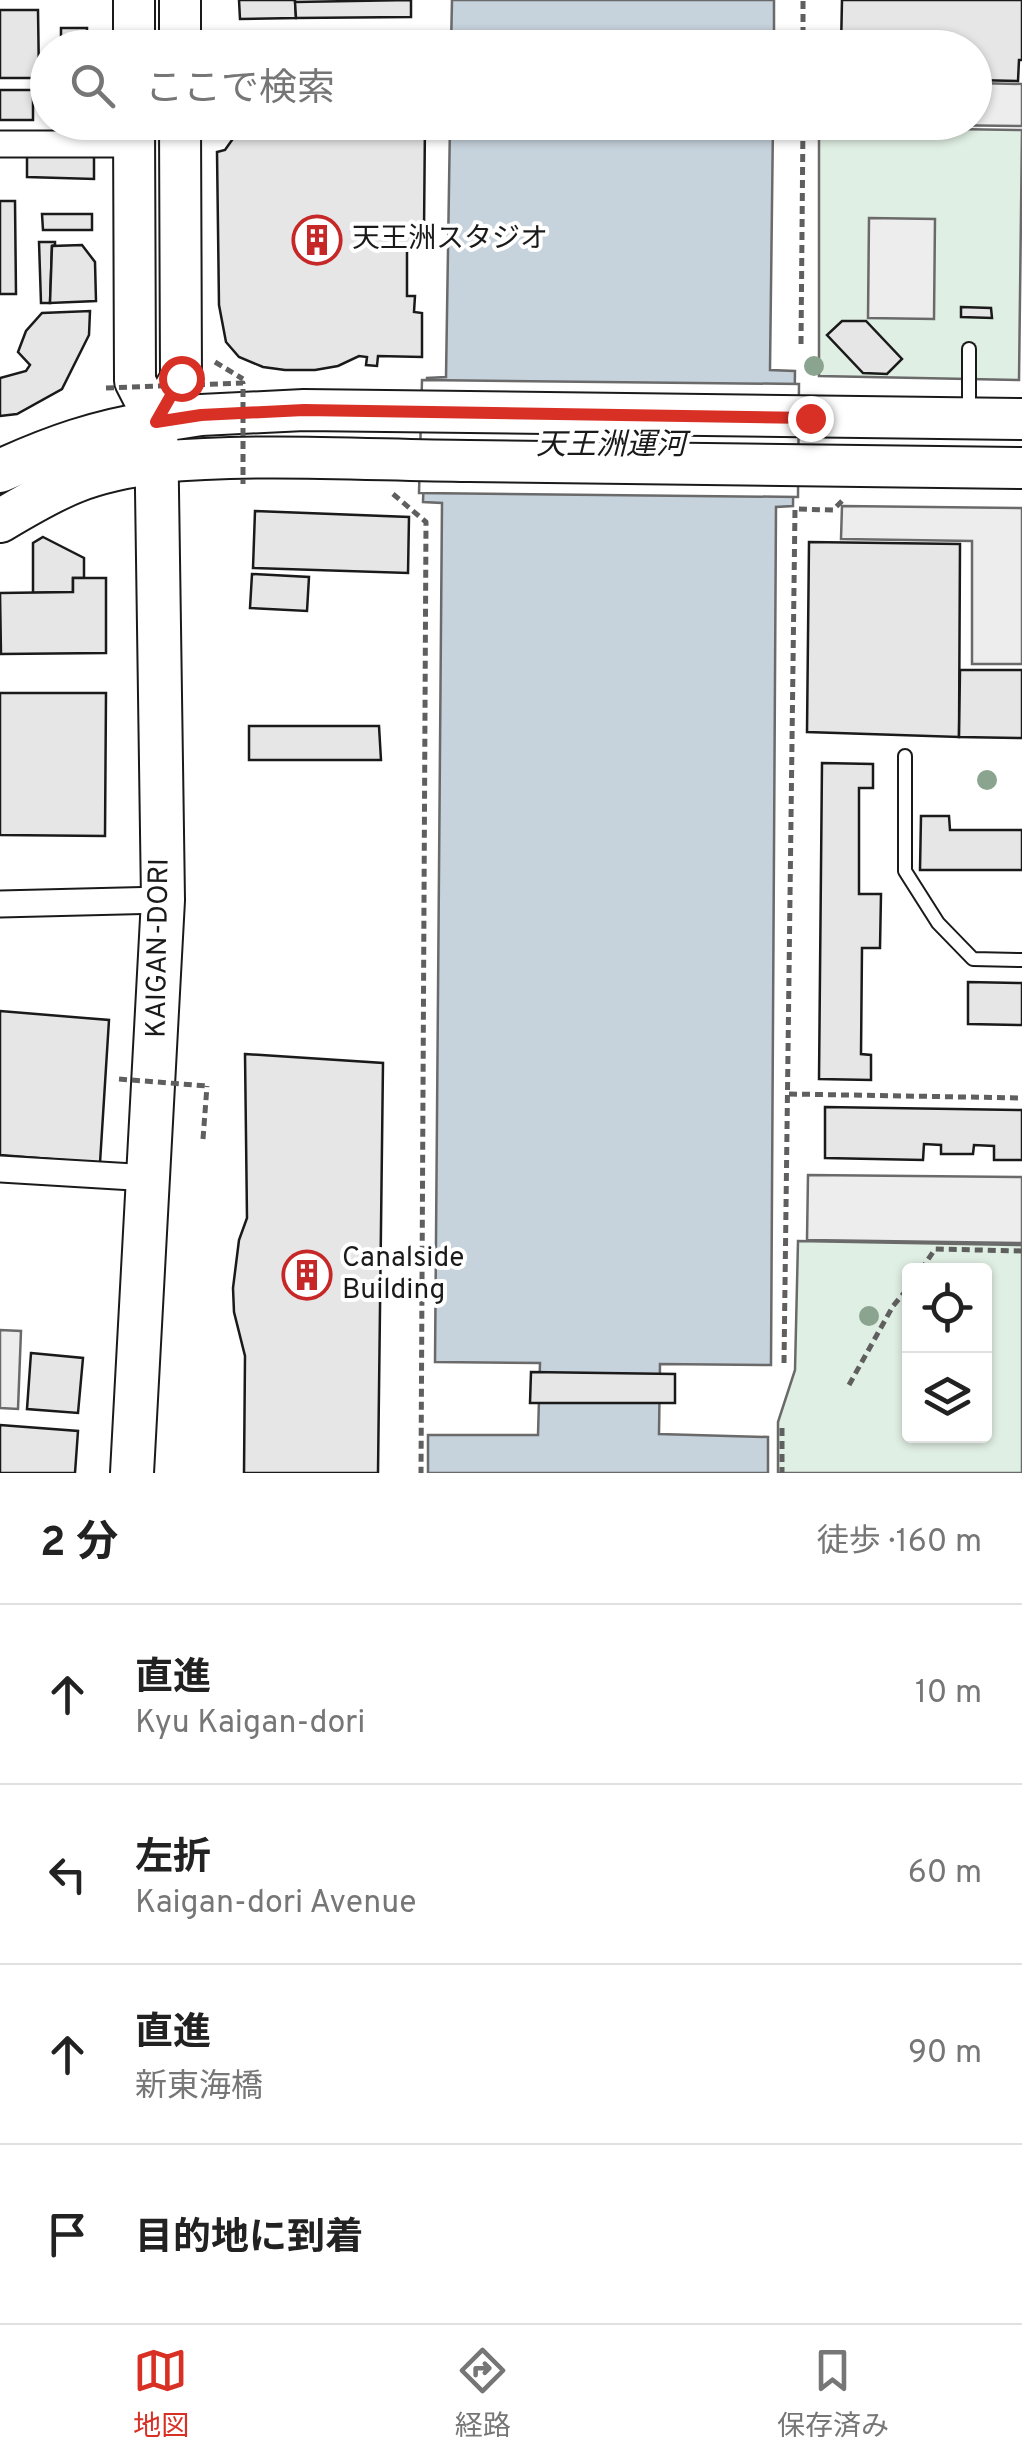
<!DOCTYPE html>
<html lang="ja">
<meta charset="utf-8">
<style>
body{margin:0;font-family:Overpass,"Noto Sans JP",sans-serif;background:#f2f2f2;color:#222}
.controls{position:absolute;right:30px;bottom:30px;display:grid;overflow:hidden;border-radius:10px;box-shadow:0 2px 8px #0004}
.controls button{width:90px;height:90px;display:grid;place-items:center;padding:0;border:0;border-bottom:2px solid #e0e0e0;background:#fff;color:#222;font:50px sans-serif}
.stop{position:absolute;width:30px;height:30px;margin:-22px;border:8px solid #d93025;border-radius:50%;background:#fff}
.stop.end{background:#d93025;border-color:#fff;box-shadow:0 2px 10px #0008}
.list{margin:0;padding:0;list-style:none}
h2{display:flex;justify-content:space-between;align-items:center;height:130px;margin:0;padding:0 40px;font-size:42px}
h2 small{font-size:32px;font-weight:400;color:#767676}
.list li{display:grid;grid-template-columns:65px 1fr auto;gap:30px;align-items:center;box-sizing:border-box;height:180px;padding:0 40px;border-top:2px solid #e0e0e0}
.list b{display:block;font-size:38px;white-space:nowrap}
.list p{margin:0;font-size:32px;white-space:nowrap;color:#767676}
.list em{font-size:32px;font-style:normal;color:#767676}
.icon{flex:none;width:55px;height:55px;fill:none;stroke:currentColor;stroke-width:2;stroke-linecap:round;stroke-linejoin:round}
.map{position:relative;flex:none;width:1022px;height:1473px;overflow:hidden}
.search{position:absolute;background:#fff;box-shadow:0 2px 8px #0004;left:30px;right:30px;top:30px;height:110px;display:flex;align-items:center;gap:25px;box-sizing:border-box;padding:0 35px;border-radius:55px;color:#767676;font-size:38px}
.sheet{height:850px;background:#fff}
nav{display:flex;justify-content:space-around;align-items:center;box-sizing:border-box;height:140px;border-top:2px solid #e0e0e0;background:#fff;font-size:28px;color:#767676}
nav a{display:grid;justify-items:center;gap:5px}
nav .on{color:#d93025}
.map>svg:first-child{display:block}
.green{fill:#e0efe3;stroke:#6a6a6a;stroke-width:2.5;fill-rule:evenodd}
.parking{fill:#ededed;stroke:#6a6a6a;stroke-width:2.5}
.water{fill:#c6d2dc;stroke:#6a6a6a;stroke-width:2.5}
.pier{fill:#fff;stroke:#6a6a6a;stroke-width:2.5}
.building{fill:#e6e6e6;stroke:#1a1a1a;stroke-width:2.5}
.lines{fill:none;stroke-linecap:round;stroke-linejoin:round}
.service-casing{stroke:#1a1a1a;stroke-width:16}
.minor-casing{stroke:#1a1a1a;stroke-width:29}
.primary-casing{stroke:#1a1a1a;stroke-width:44}
.trunk-casing{stroke:#1a1a1a;stroke-width:46}
.path{stroke:#5f5f5f;stroke-width:5;stroke-dasharray:8 5;stroke-linecap:butt}
.service{stroke:#fff;stroke-width:12}
.minor{stroke:#fff;stroke-width:25}
.primary{stroke:#fff;stroke-width:40}
.trunk{stroke:#fff;stroke-width:42}
.path-bridge{stroke:#5f5f5f;stroke-width:5;stroke-dasharray:8 5;stroke-linecap:butt}
.tree{fill:#8aa48f}
.route{stroke:#d93025;stroke-width:12}
.labels{text-anchor:middle;dominant-baseline:central;stroke-width:8;stroke-linejoin:round;paint-order:stroke}
.poi-label{font-size:28px;fill:#1a1a1a;stroke:#fff;text-anchor:start}
.street-label{font-size:28px;fill:#1a1a1a;stroke:#fff}
.water-label{font-size:30px;font-style:italic;fill:#1a1a1a;stroke:#fff}
</style>
<div class="map">
<svg width="1022" height="1473" viewBox="0 0 1022 1473">
<rect width="100%" height="100%" fill="#fff"/>
<g class="green">
<polygon points="819,127 1022,130 1019,380 819,376"/>
<path d="M798,1241L1022,1245V1473H778V1422L795,1370ZM910,1270H984V1436H910Z"/>
</g>
<g class="parking">
<polygon points="975,83 1022,84 1022,126 851,124 974,122"/>
<polygon points="869,218 935,219 934,319 868,318"/>
<polygon points="842,506 1022,508 1022,664 972,664 972,541 841,539"/>
<polygon points="808,1175 1022,1177 1022,1243 807,1240"/>
<polygon points="0,1330 21,1331 18,1409 0,1408"/>
</g>
<g class="water">
<polygon points="452,0 774,0 774,47 451,47"/>
<polygon points="450,123 773,123 770,370 795,371 793,506 776,507 771,1365 660,1364 659,1434 768,1437 768,1473 428,1473 428,1435 538,1435 540,1363 435,1362 442,503 423,502 427,378 446,377"/>
</g>
<polygon class="pier" points="422,380 799,384 798,497 419,493"/>
<g class="building">
<polygon points="239,0 295,0 296,18 240,19"/>
<polygon points="411,0 411,17 296,18 295,2"/>
<polygon points="842,0 1022,0 1022,60 1019,60 1018,81 974,80 974,48 841,48"/>
<polygon points="0,10 38,10 39,78 0,78"/>
<rect x="61" y="28" width="26" height="20"/>
<rect x="0" y="90" width="33" height="30"/>
<polygon points="255,122 348,122 362,132 365,132 366,122 425,122 424,231 416,232 415,248 407,248 407,296 415,296 414,312 422,313 422,357 378,356 377,366 366,365 367,357 359,356 338,366 315,370 285,370 263,367 239,357 226,342 219,305 217,152 225,150 237,133"/>
<polygon points="27,154 94,156 94,179 27,177"/>
<polygon points="0,201 15,201 16,294 0,294"/>
<polygon points="42,214 92,214 92,230 43,230"/>
<polygon points="39,242 55,242 55,245 52,246 50,303 41,303"/>
<polygon points="82,245 95,262 96,301 50,303 52,246"/>
<polygon points="961,307 991,308 992,318 961,317"/>
<polygon points="90,311 89,335 62,389 17,414 0,416 0,378 26,371 30,365 18,352 26,331 42,313"/>
<polygon points="842,321 866,321 902,359 887,374 863,373 827,335"/>
<polygon points="255,511 409,517 408,573 253,568"/>
<polygon points="43,537 84,558 84,578 73,578 73,592 33,593 33,543"/>
<polygon points="809,542 960,544 959,737 807,732"/>
<polygon points="252,574 309,577 307,611 250,608"/>
<polygon points="73,578 106,578 106,653 1,654 0,593 73,592"/>
<polygon points="960,670 1022,670 1022,738 959,737"/>
<polygon points="0,693 106,693 105,836 0,835"/>
<polygon points="249,726 379,726 381,760 249,760"/>
<polygon points="822,763 873,764 873,788 859,788 859,894 881,894 880,948 862,948 861,1054 871,1055 871,1080 819,1079"/>
<polygon points="921,816 949,816 950,830 1022,830 1022,870 920,870"/>
<polygon points="968,982 1022,983 1022,1025 968,1024"/>
<polygon points="0,1011 109,1020 100,1163 0,1155"/>
<polygon points="245,1054 383,1063 378,1473 244,1473 245,1356 234,1312 233,1288 239,1240 247,1218"/>
<polygon points="825,1107 1022,1110 1022,1160 994,1160 994,1146 974,1145 973,1154 941,1154 941,1145 924,1144 923,1160 825,1158"/>
<polygon points="31,1353 83,1358 78,1413 27,1409"/>
<polygon points="531,1372 675,1374 675,1403 530,1403"/>
<polygon points="0,1425 78,1431 75,1473 0,1473"/>
</g>
<g class="lines">
<g class="service-casing">
<g id="service">
<polyline points="969,412 969,349"/>
<polyline points="905,756 905,871 938,923 973,959 1022,960"/>
</g>
</g>
<g class="minor-casing">
<g id="minor">
<polyline points="0,144 133,144"/>
<polyline points="0,904 163,900"/>
<polyline points="0,1169 150,1178"/>
</g>
</g>
<g class="primary-casing">
<g id="primary">
<polyline points="180,0 180,48"/>
<polyline points="134,48 134,0"/>
<polyline points="134,122 135,381 156,422"/>
<polyline points="156,422 201,415 304,410 1022,419"/>
<polyline points="156,422 181,378 180,122"/>
<path d="M158,462C262,453 365,460 469,461C653,463 838,466 1022,468"/>
</g>
</g>
<g class="trunk-casing">
<g id="trunk">
<path d="M0,471C55,446 96,432 156,422L163,900L132,1473"/>
<path d="M0,521C60,485 87,471 158,462"/>
</g>
</g>
<g class="path">
<polyline points="803,48 803,0"/>
<polyline points="801,344 803,122"/>
<polyline points="215,362 243,379"/>
<polyline points="393,494 426,522 421,1473"/>
<polyline points="789,1094 1022,1098"/>
<polyline points="203,1139 207,1086"/>
<polyline points="921,1270 935,1249 1022,1251"/>
<polyline points="784,1363 795,509 833,510 842,501"/>
<polyline points="849,1385 893,1306 910,1286"/>
<polyline points="782,1428 782,1473"/>
</g>
<use href="#service" class="service"/>
<use href="#minor" class="minor"/>
<use href="#primary" class="primary"/>
<use href="#trunk" class="trunk"/>
<g class="path-bridge">
<polyline points="106,388 243,383 243,484"/>
<polyline points="119,1079 207,1086"/>
</g>
</g>
<g class="tree">
<circle cx="814" cy="366" r="10"/>
<circle cx="987" cy="780" r="10"/>
<circle cx="869" cy="1316" r="10"/>
</g>
<g class="lines">
<polyline class="route" points="181,378 156,422 201,415 304,410 810,418"/>
</g>
<defs>
<g id="building-ring" transform="scale(2.5)"><circle r="9.5" fill="#fff" stroke="#c62828" stroke-width="1.5"/><path d="M-4-6H4V6H1V3H-1V6H-4ZM-2.5-4.3h1.7v1.8h-1.7ZM.8-4.3h1.7v1.8H.8ZM-2.5-1h1.7V.8h-1.7ZM.8-1h1.7V.8H.8Z" fill="#c62828"/></g>
</defs>
<g fill-rule="evenodd">
<use href="#building-ring" x="317" y="240"/>
<use href="#building-ring" x="307" y="1275"/>
</g>
<g class="labels">
<g class="poi-label">
<text x="352" y="240">天王洲スタジオ</text>
<text x="342" y="1259">Canalside<tspan x="342" dy="32">Building</tspan></text>
</g>
<g class="street-label">
<text transform="translate(159 948) rotate(-89)">KAIGAN-DORI</text>
</g>
<g class="water-label">
<text x="611" y="446">天王洲運河</text>
</g>
</g>
</svg>
<div class="controls">
<button><svg class="icon" aria-label="locate" viewBox="0 0 24 24"><circle cx="12" cy="12" r="6"/><path d="M12 2v4M12 18v4M2 12h4M18 12h4"/></svg></button>
<button><svg class="icon" aria-label="layers" viewBox="0 0 24 24"><path d="M12 4l9 5-9 5-9-5zM3 14l9 5 9-5"/></svg></button>
</div>
<div class="stop" style="left:181px;top:378px"></div>
<div class="stop end" style="left:810px;top:418px"></div>
<div class="search"><svg class="icon" aria-label="search" viewBox="0 0 24 24"><circle cx="10" cy="10" r="6"/><path d="M15 15l6 6"/></svg>ここで検索</div>
</div>
<section class="sheet">
<h2>2 分<small>徒歩 · 160 m</small></h2>
<ul class="list">
<li><svg class="icon" aria-label="ahead" viewBox="0 0 24 24"><path d="M12 20V5M6 11l6-6 6 6"/></svg><div><b>直進</b><p>Kyu Kaigan-dori</p></div><em>10 m</em></li>
<li><svg class="icon" aria-label="left" viewBox="0 0 24 24"><path d="M17 20v-9H6M10 6l-5 5 5 5"/></svg><div><b>左折</b><p>Kaigan-dori Avenue</p></div><em>60 m</em></li>
<li><svg class="icon" aria-label="ahead" viewBox="0 0 24 24"><path d="M12 20V5M6 11l6-6 6 6"/></svg><div><b>直進</b><p>新東海橋</p></div><em>90 m</em></li>
<li><svg class="icon" aria-label="arrive" viewBox="0 0 24 24"><path d="M6 21V4h12l-3 4 3 4H6"/></svg><div><b>目的地に到着</b></div></li>
</ul>
</section>
<nav>
<a class="on"><svg class="icon" aria-label="map" viewBox="0 0 24 24"><path d="M3 6l6-2 6 2 6-2v14l-6 2-6-2-6 2zM9 4v14M15 6v14"/></svg>地図</a>
<a><svg class="icon" aria-label="directions" viewBox="0 0 24 24"><path d="M12 3l9 9-9 9-9-9zM9 14v-3h6M13 9l2 2-2 2"/></svg>経路</a>
<a><svg class="icon" aria-label="saved" viewBox="0 0 24 24"><path d="M7 4h10v16l-5-4-5 4z"/></svg>保存済み</a>
</nav>
